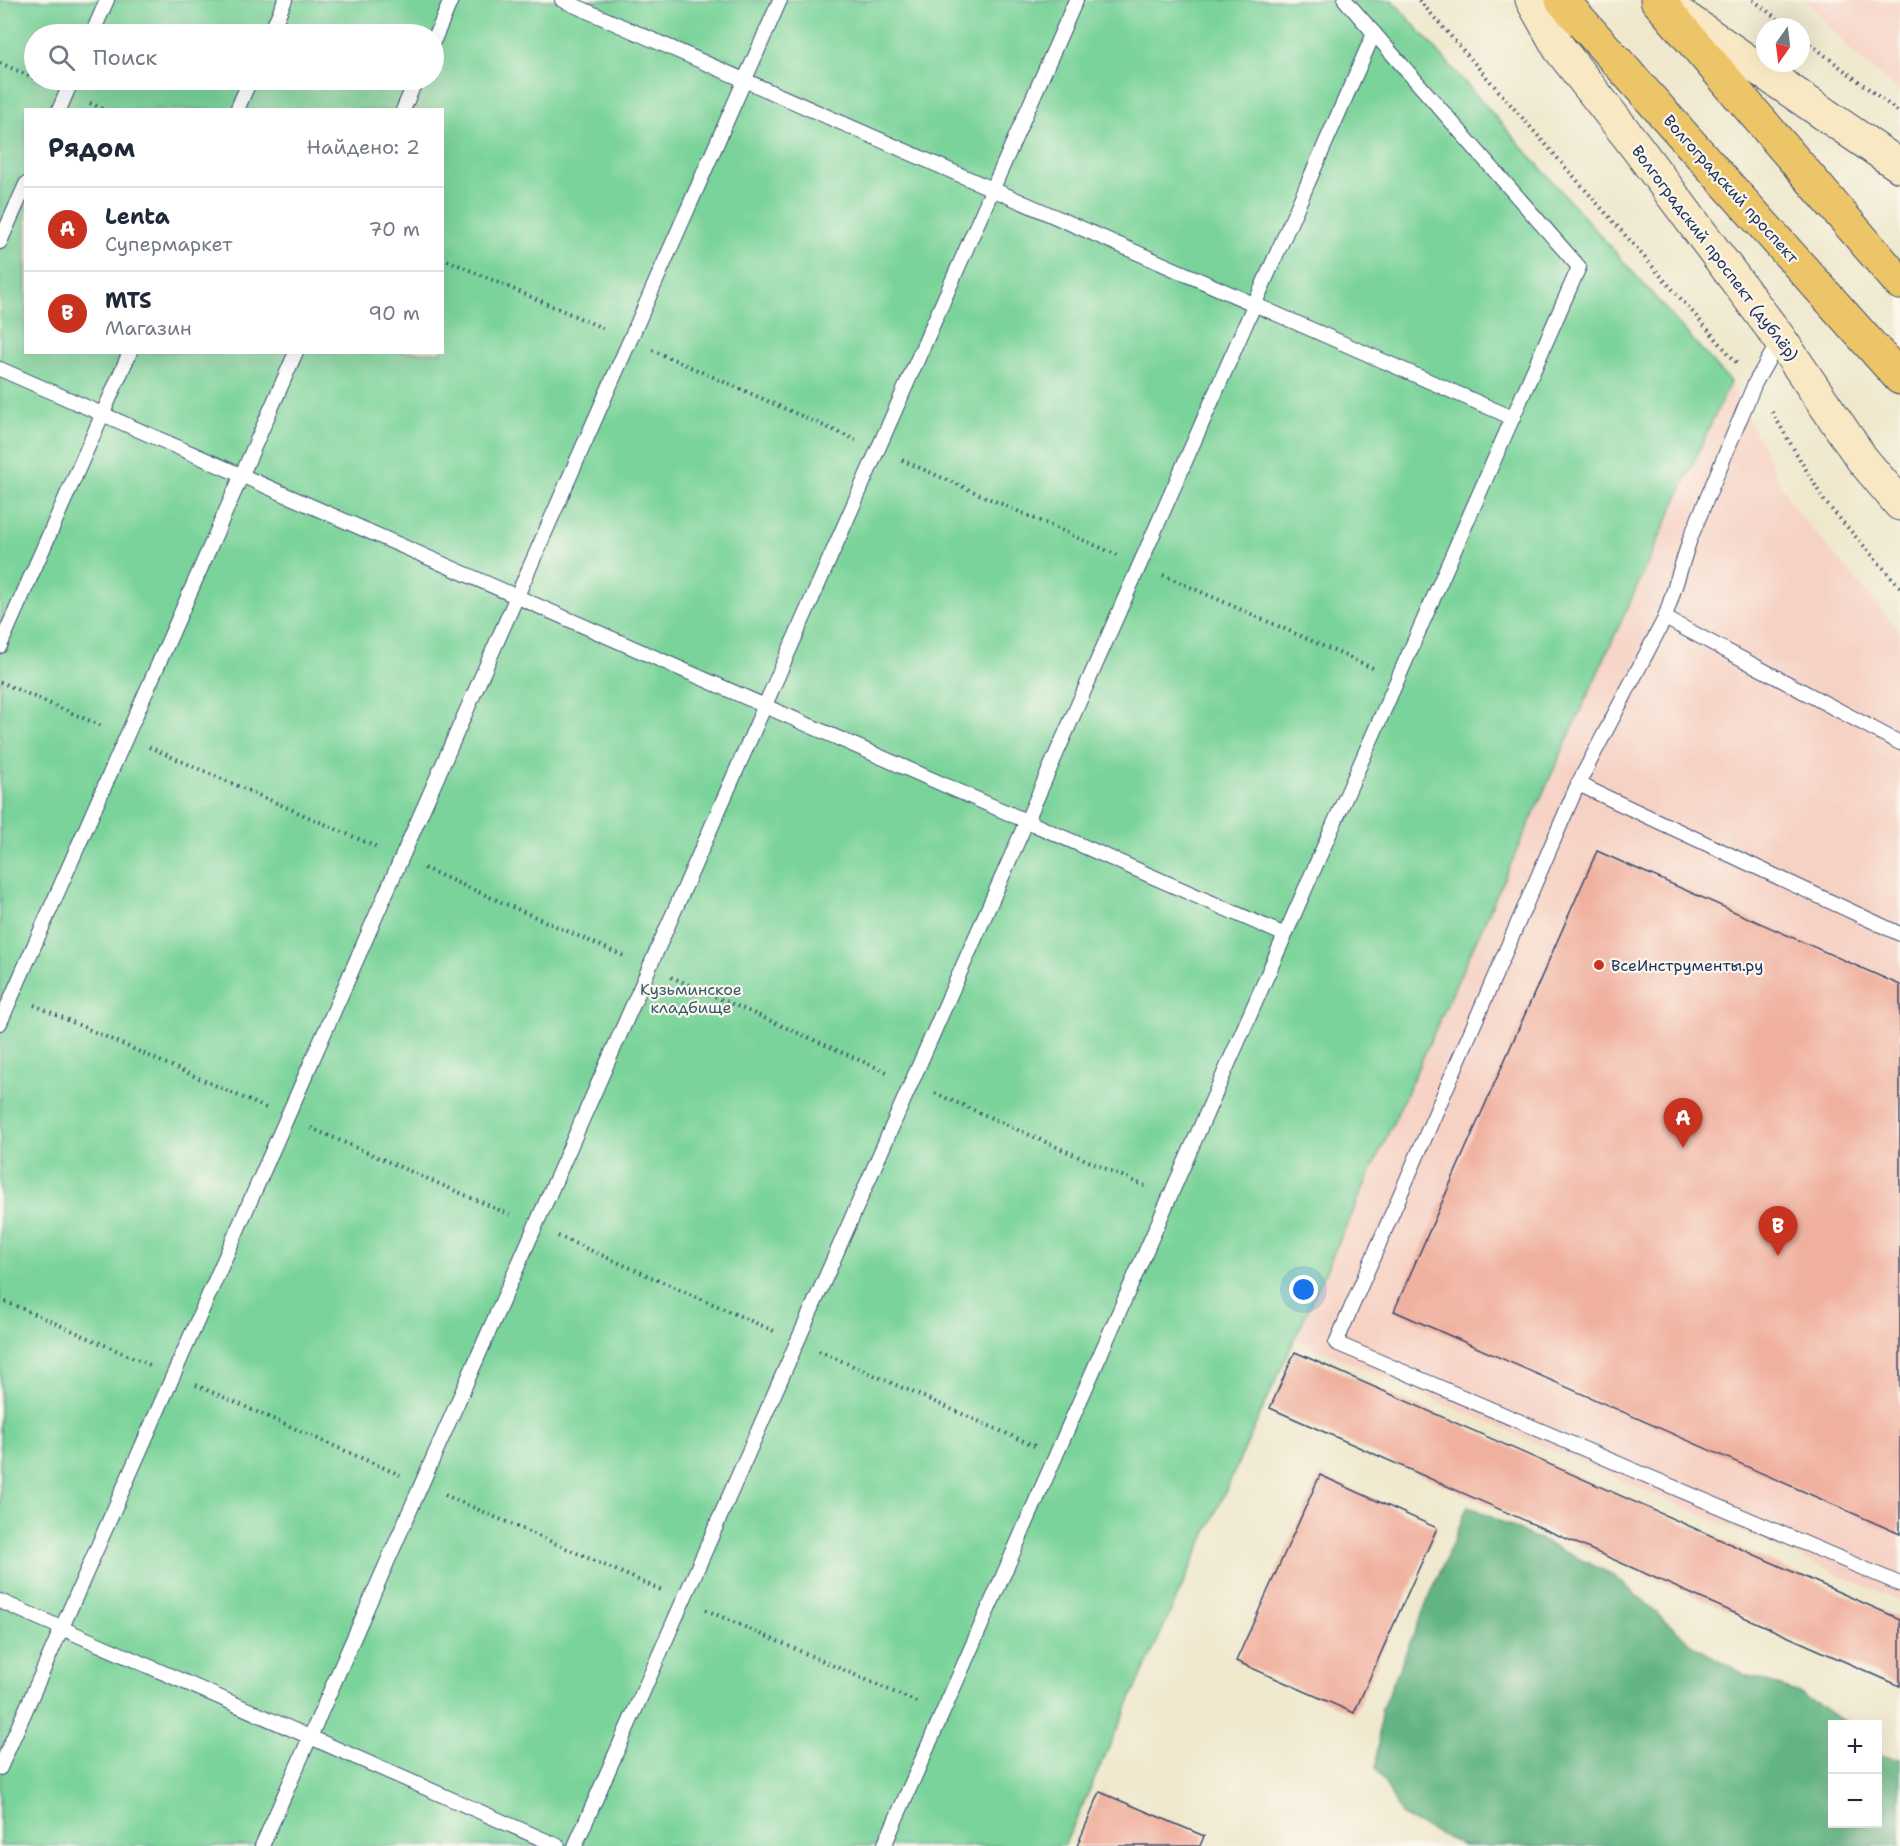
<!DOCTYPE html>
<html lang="ru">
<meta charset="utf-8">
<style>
body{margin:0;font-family:"Shantell Sans",sans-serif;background:#f2f2f3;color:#1f2937}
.controls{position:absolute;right:18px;bottom:18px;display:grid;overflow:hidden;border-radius:0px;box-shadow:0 6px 24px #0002}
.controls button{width:54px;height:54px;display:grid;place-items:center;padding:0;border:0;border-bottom:2px solid #e0e1e3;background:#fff;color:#1f2937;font:30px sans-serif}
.compass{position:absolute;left:1756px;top:18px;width:54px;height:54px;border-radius:50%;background:#fff;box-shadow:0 6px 24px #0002;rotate:194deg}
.you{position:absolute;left:1304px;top:1290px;width:21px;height:21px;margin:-15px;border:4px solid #fff;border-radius:50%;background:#1a73e8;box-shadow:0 0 0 9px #1a73e833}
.badge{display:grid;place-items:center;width:39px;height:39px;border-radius:50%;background:#c8321e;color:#fff;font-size:20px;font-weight:700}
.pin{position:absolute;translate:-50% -50px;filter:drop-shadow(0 2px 3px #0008)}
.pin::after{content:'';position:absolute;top:32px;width:21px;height:18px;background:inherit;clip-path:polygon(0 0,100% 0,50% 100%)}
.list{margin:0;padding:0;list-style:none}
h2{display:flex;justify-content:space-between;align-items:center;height:78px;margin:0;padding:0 24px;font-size:26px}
h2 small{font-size:20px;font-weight:400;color:#747a83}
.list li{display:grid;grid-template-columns:39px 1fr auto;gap:18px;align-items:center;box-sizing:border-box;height:84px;padding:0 24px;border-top:2px solid #e0e1e3}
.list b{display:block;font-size:22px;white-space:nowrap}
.list p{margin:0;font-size:20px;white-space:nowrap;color:#747a83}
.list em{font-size:20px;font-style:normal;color:#747a83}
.icon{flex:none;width:33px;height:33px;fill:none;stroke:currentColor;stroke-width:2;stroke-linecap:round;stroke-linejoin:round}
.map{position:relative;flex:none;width:1900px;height:1846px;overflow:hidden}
.search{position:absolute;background:#fff;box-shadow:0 6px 24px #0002;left:24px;top:24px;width:420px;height:66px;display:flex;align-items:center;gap:15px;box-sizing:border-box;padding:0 21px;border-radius:33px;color:#747a83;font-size:22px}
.panel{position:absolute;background:#fff;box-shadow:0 6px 24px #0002;left:24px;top:108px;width:420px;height:246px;border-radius:0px}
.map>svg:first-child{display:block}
.built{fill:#f6d2c5}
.green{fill:#79d39a;stroke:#4a817c;stroke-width:1.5;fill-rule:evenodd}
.forest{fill:#62b582;stroke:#3e7270;stroke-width:1.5}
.building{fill:#f0b09f}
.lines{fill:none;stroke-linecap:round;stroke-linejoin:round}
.lane-casing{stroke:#3b4b6f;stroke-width:16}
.secondary-casing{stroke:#3b4b6f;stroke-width:35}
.primary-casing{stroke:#3b4b6f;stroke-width:35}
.path{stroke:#3b4b6f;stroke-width:4;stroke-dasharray:1.5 4.5;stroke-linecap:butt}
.lane{stroke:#fff;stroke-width:14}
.secondary{stroke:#f8e8c3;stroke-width:33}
.primary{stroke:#edc569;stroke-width:33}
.poi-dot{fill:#c8321e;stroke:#fbf7ec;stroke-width:2}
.labels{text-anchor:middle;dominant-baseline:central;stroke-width:4.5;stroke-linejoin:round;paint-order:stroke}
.street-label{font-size:16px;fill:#1b2f5e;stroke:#fbf7ec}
.poi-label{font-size:16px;fill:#1b2f5e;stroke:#fbf7ec;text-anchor:start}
.park-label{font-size:16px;fill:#32586d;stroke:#fbf7ec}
</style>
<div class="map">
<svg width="1900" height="1846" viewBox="0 0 1900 1846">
<rect width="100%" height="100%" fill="#fbf7ec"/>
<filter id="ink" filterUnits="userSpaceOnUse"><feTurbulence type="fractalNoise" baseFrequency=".0167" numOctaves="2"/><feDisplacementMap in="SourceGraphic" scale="12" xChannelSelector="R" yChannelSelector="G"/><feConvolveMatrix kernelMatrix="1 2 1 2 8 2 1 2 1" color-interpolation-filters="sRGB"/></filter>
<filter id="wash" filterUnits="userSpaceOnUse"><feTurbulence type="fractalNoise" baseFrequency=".008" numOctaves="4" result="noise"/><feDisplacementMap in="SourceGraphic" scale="24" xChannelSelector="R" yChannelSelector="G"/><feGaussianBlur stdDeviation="1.35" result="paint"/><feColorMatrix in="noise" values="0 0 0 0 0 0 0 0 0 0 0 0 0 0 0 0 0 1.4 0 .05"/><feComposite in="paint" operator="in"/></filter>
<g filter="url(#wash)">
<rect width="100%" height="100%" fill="#efe8cd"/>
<g class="built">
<polygon points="1806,0 1900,0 1900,92 1850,51"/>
<polygon points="1730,382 1792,506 1900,631 1900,1601 1295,1339"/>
</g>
<path class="green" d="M0,0H1392L1730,382L1064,1846H0ZM34,34H434V80H34ZM26,110H442V352H26Z"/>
<polygon class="forest" points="1468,1506 1613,1575 1695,1647 1744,1674 1796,1692 1842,1720 1847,1724 1832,1724 1832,1824 1878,1824 1878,1753 1882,1756 1900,1759 1900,1846 1463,1846 1402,1816 1376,1767 1381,1711"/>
<g id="blocks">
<g class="building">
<polygon points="1597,851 1900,985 1900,1534 1394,1311"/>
<polygon points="1295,1352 1900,1619 1900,1686 1270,1408"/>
<polygon points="1320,1475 1437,1528 1354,1713 1236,1661"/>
<polygon points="1100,1792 1204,1836 1200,1846 1077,1846"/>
</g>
</g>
</g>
<g filter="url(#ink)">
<use href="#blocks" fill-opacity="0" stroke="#3b4b6f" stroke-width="1.5"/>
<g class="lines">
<g class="lane-casing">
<g id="lane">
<polyline points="562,0 1513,418"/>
<polyline points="92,34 107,0"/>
<polyline points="270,34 285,0"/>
<polyline points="434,40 451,0"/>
<polyline points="59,110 72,80"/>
<polyline points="237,110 250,80"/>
<polyline points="403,110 416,80"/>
<polyline points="0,242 26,184"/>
<polyline points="1779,341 1755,383 1690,539 1665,618 1578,784 1336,1343 1900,1584"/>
<polyline points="0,369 1285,935"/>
<polyline points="1665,618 1900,743"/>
<polyline points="0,646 130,352"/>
<polyline points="1578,784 1900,934"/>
<polyline points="0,1023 296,352"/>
<polyline points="0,1601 558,1846"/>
<polyline points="0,1768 780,0"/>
<polyline points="262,1846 1076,0"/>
<polyline points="575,1846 1374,33"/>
<polyline points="884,1846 1579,267 1345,0"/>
</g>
</g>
<g class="secondary-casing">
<g id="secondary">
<polyline points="1532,0 1559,48 1635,145 1780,339 1862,459 1900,504"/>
<polyline points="1672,9 1900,166"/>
</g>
</g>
<g class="primary-casing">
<g id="primary">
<polyline points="1562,0 1900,378"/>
<polyline points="1657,0 1900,283"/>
</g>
</g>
<g class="path">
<polyline points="1419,0 1738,364"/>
<polyline points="1753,0 1788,27"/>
<polyline points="1801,37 1900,113"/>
<polyline points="0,63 34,78"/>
<polyline points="90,103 105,110"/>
<polyline points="442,258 607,330"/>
<polyline points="652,350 856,440"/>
<polyline points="1772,412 1825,502 1900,587"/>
<polyline points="902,460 1117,555"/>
<polyline points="1163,575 1375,669"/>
<polyline points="0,682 104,727"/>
<polyline points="149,747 379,848"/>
<polyline points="424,868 626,957"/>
<polyline points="671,977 889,1073"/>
<polyline points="34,1005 266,1108"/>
<polyline points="935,1093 1147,1187"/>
<polyline points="311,1128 513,1216"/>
<polyline points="558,1236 774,1331"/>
<polyline points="0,1299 150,1365"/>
<polyline points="819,1351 1035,1446"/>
<polyline points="196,1385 400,1475"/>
<polyline points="445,1495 661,1590"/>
<polyline points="706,1610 919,1703"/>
</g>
<use href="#lane" class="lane"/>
<use href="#secondary" class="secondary"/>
<use href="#primary" class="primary"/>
</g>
</g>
<circle class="poi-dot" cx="1599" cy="965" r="6"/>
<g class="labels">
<g class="street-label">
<text transform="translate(1731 189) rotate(48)">Волгоградский проспект</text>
<text transform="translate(1715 253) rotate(53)">Волгоградский проспект (дублёр)</text>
</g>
<g class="poi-label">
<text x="1611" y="965">ВсеИнструменты.ру</text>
</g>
<g class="park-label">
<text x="691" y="989">Кузьминское<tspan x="691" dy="18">кладбище</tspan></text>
</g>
</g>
</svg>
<div class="controls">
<button>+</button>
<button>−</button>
</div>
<svg class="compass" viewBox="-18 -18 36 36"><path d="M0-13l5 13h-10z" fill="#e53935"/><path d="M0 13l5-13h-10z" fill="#747a83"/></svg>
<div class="you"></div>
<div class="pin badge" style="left:1683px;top:1148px">A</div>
<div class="pin badge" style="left:1778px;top:1256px">B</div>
<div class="search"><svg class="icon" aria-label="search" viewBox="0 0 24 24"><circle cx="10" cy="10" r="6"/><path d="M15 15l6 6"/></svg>Поиск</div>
<section class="panel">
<h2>Рядом<small>Найдено: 2</small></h2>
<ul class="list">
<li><span class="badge">A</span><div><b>Lenta</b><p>Супермаркет</p></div><em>70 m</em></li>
<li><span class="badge">B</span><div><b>MTS</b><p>Магазин</p></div><em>90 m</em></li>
</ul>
</section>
</div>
